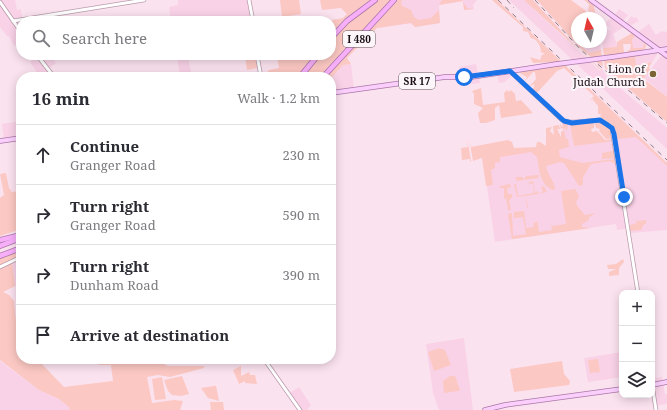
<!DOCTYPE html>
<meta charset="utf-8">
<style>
body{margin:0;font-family:"Noto Serif",serif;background:#f2f2f3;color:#2b2b33}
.controls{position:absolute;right:12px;bottom:12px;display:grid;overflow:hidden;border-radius:8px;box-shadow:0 2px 10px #0003}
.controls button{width:36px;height:36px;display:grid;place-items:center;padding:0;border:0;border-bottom:1px solid #e1e1e2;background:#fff;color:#2b2b33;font:20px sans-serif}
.compass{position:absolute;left:571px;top:12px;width:36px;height:36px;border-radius:50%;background:#fff;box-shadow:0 2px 10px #0003;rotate:352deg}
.stop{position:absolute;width:12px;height:12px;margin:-9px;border:3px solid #1a73e8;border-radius:50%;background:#fff}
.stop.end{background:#1a73e8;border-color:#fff;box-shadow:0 1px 4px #0008}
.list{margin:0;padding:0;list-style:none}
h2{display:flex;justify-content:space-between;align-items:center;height:52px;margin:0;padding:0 16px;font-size:17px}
h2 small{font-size:13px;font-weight:400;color:#7c7c81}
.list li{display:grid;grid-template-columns:26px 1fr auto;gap:12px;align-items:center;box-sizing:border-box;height:60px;padding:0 16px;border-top:1px solid #e1e1e2}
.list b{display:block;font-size:15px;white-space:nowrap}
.list p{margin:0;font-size:13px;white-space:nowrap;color:#7c7c81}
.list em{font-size:13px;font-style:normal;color:#7c7c81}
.icon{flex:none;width:22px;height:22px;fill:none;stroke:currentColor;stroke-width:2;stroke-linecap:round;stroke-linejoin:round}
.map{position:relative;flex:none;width:667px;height:410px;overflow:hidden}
.search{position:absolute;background:#fff;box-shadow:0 2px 10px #0003;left:16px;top:16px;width:320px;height:44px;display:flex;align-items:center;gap:10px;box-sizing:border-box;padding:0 14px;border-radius:16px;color:#7c7c81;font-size:15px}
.panel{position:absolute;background:#fff;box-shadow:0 2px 10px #0003;left:16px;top:72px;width:320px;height:292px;border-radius:16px}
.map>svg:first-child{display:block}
.built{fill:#f9d2e7}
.green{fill:#fcc8c3}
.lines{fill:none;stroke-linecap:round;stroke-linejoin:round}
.secondary-casing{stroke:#b99cac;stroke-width:4.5}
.primary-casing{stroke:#aa77a9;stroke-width:5.5}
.highway-casing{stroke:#aa77a9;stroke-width:6}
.secondary{stroke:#fff;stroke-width:3}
.primary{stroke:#facffb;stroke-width:4}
.highway{stroke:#f7aff9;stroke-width:4.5}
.rail{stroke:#8c7b84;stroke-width:1;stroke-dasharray:5 5;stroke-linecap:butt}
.primary-bridge-casing{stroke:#aa77a9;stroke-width:5.5;stroke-linecap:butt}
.primary-bridge{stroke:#facffb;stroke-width:4}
.route{stroke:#1a73e8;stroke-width:5}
.poi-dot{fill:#7c6334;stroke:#fcf5f9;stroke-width:1.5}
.labels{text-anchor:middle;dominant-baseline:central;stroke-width:4;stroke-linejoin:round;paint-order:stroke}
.shield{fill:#fcf5f9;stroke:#5e5559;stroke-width:1}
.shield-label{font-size:10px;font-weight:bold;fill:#1a1015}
.poi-label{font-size:11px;fill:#1a1015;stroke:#fcf5f9;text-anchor:end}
</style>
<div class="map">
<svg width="667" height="410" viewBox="0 0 667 410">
<rect width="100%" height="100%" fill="#fbe2ef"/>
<g class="built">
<polygon points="0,0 15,0 17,10 21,9 22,18 34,16 35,21 21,21 21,42 14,46 9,36 7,36 0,27"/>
<polygon points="178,0 247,0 250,21 171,21 169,7 178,5"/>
<polygon points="403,0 477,0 473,5 474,9 464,10 463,1 439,5 440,23 415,27 411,23 379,28"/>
<polygon points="509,0 524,0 600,71 602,69 607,77 667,128 667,149"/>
<polygon points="619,9 628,15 623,21 615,15"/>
<polygon points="631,16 634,18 636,17 639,21 630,26 626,23"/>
<polygon points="611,17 624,27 613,34 618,47 603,49 601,27 610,30 611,29 605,24"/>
<polygon points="649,24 656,35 662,31 665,32 667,31 667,47 660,48 638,32"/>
<polygon points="633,34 645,43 643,49 633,51 631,38"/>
<polygon points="578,42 600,42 601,51 589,53"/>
<polygon points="655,53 658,53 650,66 648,62 644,63 645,65 639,65 636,64 635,56"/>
<polygon points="37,55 52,55 51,56 56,63 48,69 54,77 40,77 30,62"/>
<polygon points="177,55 192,55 188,57 192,77 180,77"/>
<polygon points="663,55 667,58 667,97 644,78 661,56"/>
<polygon points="351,64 354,90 331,93 331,78 343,65"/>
<polygon points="476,64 480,83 471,84 470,77 460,77 459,67"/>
<polygon points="509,73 512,75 505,82 499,83 497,74"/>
<polygon points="21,121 21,138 4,140 2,124"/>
<polygon points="562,123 571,124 574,146 636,136 667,166 667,230 631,233 629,222 626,223 625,229 617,230 616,224 495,242 483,159 566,145"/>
<polygon points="21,257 21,285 15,286 12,261"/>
<polygon points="464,338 473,410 439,410 433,393 426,344"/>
<polygon points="622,352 622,377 588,382 584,358"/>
<polygon points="0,361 39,390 59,399 70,408 69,410 0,410"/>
<polygon points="662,377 665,394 667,394 667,404 655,406 652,379"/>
<polygon points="299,387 311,405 307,410 299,410 288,394"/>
</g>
<g class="green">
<polygon points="280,0 299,0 301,14 282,17"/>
<polygon points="320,0 370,0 346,18 331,34 331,29 333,29 332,20 343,18 347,14 341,8 322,10"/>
<polygon points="378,0 391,0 319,77 303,77 320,55 331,55 331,41 345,26"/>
<polygon points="397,0 403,0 401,2 402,6 411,10 414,17 419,20 431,18 439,10 440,23 415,27 411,23 377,28 347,58 351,64 343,65 331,78 325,77"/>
<polygon points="442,0 462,0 467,8 474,9 464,10 463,1 439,5"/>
<path d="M492,0H497L667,163V166L636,137L617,139C616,129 611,120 601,119L600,110V114H598V106L593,100L591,102L594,98L589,101L594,96L564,68L557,71L536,94L531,89L534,88V84L529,87L536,79L535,72H533L524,82L527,77L520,73L521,71L559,66L554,62L533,63L530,57L540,60L542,55L545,54L541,52C541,46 537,39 531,38L528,32L523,31V27Z"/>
<polygon points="524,0 533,0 577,48 601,69 602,71"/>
<polygon points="537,0 571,0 586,11 585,14 588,18 577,18 577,42 589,53 601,50 603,66 600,65 578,46"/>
<polygon points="584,0 588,0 594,6 596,18 591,18 593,12 588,11 589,4"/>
<polygon points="632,33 635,35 632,40 633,48 643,48 644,43 646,45 645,49 627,53 628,50 630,50 631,44 623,44 624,53 604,56 603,48 617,47 617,42"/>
<polygon points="640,54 641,56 635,57 636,64 639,65 652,62 649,67 650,69 644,78 645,80 667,97 667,122 605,68 604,60"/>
<polygon points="245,55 255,55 257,68 247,70"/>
<polygon points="277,55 291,55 297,58 297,55 314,55 297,77 263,77 269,70 279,68"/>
<polygon points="481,88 483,105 505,102 504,93 507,90 509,92 511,90 515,94 516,101 521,100 533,113 501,118 499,105 495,108 495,120 486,123 480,123 478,113 483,108 474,104 474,94 472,91"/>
<path d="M594,121C606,123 610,127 613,138L606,139L599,131L600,129L596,128Z"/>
<polygon points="594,121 594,128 591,129 592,132 597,131 605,140 613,139 614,141 574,146 570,124"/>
<path d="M564,122L568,124L567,131L565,128L564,130L566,139H568L569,146H571L559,150L560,157L582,163L615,159L618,168L614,163L609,161L591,164L583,177V185L579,186L564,163L560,162L546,166C547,174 554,180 555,189L553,190C540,185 539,169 537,157L531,152L500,157V162L495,163V168L491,170L493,185L486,186L482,158L473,161L469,138L471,147L508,140L512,142L514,148L536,147L537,142H540L546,146V128L552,127L550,131L554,135L553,126L559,125L560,129H557L561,137V132L564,130L563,128L561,129L560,125L561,124V126L563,127L562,123Z"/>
<polygon points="467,138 471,161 470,162 470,159 462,160 461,148 468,147"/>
<polygon points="614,143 616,158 602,159 602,153 613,151 612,145 610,145"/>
<polygon points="6,173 9,188 12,192 21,191 21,229 0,236 0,198 4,195 0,174"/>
<polygon points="539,175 538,178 517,181 515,177 523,177 524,180 526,176"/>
<polygon points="533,181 535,193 537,191 538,193 543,192 541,187 544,186 547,192 526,196 528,207 527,208 526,196 517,197 514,184 516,184 518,196 534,193 533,184 527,183"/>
<polygon points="510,184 511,187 507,188 508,194 512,194 512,197 509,201 511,210 508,210 506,198 504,199 504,188 500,188 500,186"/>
<polygon points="575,189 579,196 576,203 578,207 585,215 596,213 589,217 589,220 582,224 582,227 591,228 512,239 508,214 512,213 513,236 526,234 523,217 514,218 514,212 524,211 526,228 534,227 533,223 537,222 537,219 539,232 552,230 551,223 552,226 566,224 561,191"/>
<polygon points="646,220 646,224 644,224 641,230 630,231 630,225 637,223 636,221"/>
<polygon points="21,248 21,257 12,261 15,286 3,292 9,295 14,301 17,333 21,339 21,359 37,359 64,387 113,381 111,365 99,365 93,359 153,359 168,366 204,366 204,368 170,377 158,375 147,377 152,403 174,400 183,401 180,410 69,410 70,408 59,399 39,390 0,360 0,256"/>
<polygon points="623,259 624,262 619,268 619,275 609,276 609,272 616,269 608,269 607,265 616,264"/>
<polygon points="439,348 445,350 451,365 434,371 428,352"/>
<polygon points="598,359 600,372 590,373 588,360"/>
<polygon points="562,361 564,374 570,381 569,385 514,392 510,369"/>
<polygon points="241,366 241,376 249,372 250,375 255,375 257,384 245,383 245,381 239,384 233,370"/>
<polygon points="182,376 189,394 181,396 172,395 168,391 164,380"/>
<polygon points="450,376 455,376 460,390 458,391 444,393 443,381"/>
<polygon points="162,377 166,399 155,400 152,379"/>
<polygon points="214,386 216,386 219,401 208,398 201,388"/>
<polygon points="210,402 223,402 224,410 211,410"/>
</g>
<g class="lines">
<g class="secondary-casing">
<g id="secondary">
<polyline points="249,0 253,21"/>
<polyline points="0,2 21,32"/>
<polyline points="13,21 144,0"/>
<polyline points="37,55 54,77"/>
<polyline points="257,55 261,77"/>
<path d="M510,71L562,120C579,128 599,111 612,129L638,293"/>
<polyline points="0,267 21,257"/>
<polyline points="264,359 300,410"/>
<polyline points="652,384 656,410"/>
</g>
</g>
<g class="primary-casing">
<g id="primary">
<polyline points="591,0 667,56"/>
<polyline points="612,57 667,49"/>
<polyline points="331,93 445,77 471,77 557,64"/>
<polyline points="0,141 21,138"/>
<polyline points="652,385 667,382"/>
<polyline points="485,410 505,405 622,389"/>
</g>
</g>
<g class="highway-casing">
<g id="highway">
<polyline points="331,38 347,21 375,0"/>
<polyline points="300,77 318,55"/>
<polyline points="323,77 394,0"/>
<polyline points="0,240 17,236"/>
<polyline points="0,246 21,238"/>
<polyline points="0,256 21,248"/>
</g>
</g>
<use href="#secondary" class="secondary"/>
<use href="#primary" class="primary"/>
<use href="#highway" class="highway"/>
<g class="rail">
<polyline points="498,0 667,160"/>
<polyline points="507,0 514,8"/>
<polyline points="535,0 581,50 667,123"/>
</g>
<g class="primary-bridge-casing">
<polyline id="primary-bridge" points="557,64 612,57"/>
</g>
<use href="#primary-bridge" class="primary-bridge"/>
</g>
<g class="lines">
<polyline class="route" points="464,77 510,71 564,121 572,123 600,120 612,128 614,134 624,197"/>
</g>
<circle class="poi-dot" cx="653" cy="74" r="4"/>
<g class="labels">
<g class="shield">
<rect x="343" y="31" width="32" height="16" rx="3"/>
<rect x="399" y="73" width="36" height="16" rx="3"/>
</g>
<g class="shield-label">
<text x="359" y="39">I 480</text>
<text x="417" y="81">SR 17</text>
</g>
<g class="poi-label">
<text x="645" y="68">Lion of<tspan x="645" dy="13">Judah Church</tspan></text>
</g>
</g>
</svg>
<div class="controls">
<button>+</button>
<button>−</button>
<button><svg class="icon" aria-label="layers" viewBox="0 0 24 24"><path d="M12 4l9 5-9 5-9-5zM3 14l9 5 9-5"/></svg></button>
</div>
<svg class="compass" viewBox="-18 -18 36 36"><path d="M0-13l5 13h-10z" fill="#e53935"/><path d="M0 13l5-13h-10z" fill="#7c7c81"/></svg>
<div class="stop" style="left:464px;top:77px"></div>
<div class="stop end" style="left:624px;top:197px"></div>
<div class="search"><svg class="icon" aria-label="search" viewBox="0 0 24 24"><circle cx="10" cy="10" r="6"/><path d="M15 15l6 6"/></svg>Search here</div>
<section class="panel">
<h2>16 min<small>Walk · 1.2 km</small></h2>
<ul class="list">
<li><svg class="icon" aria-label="ahead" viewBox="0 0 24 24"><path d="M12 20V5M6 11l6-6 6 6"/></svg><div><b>Continue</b><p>Granger Road</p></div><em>230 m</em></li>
<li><svg class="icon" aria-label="right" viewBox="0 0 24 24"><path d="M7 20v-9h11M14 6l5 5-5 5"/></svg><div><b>Turn right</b><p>Granger Road</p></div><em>590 m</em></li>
<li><svg class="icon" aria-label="right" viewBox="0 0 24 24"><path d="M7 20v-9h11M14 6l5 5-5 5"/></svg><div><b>Turn right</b><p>Dunham Road</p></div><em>390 m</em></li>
<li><svg class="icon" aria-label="arrive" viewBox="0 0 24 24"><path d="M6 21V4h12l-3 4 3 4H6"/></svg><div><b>Arrive at destination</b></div></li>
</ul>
</section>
</div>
